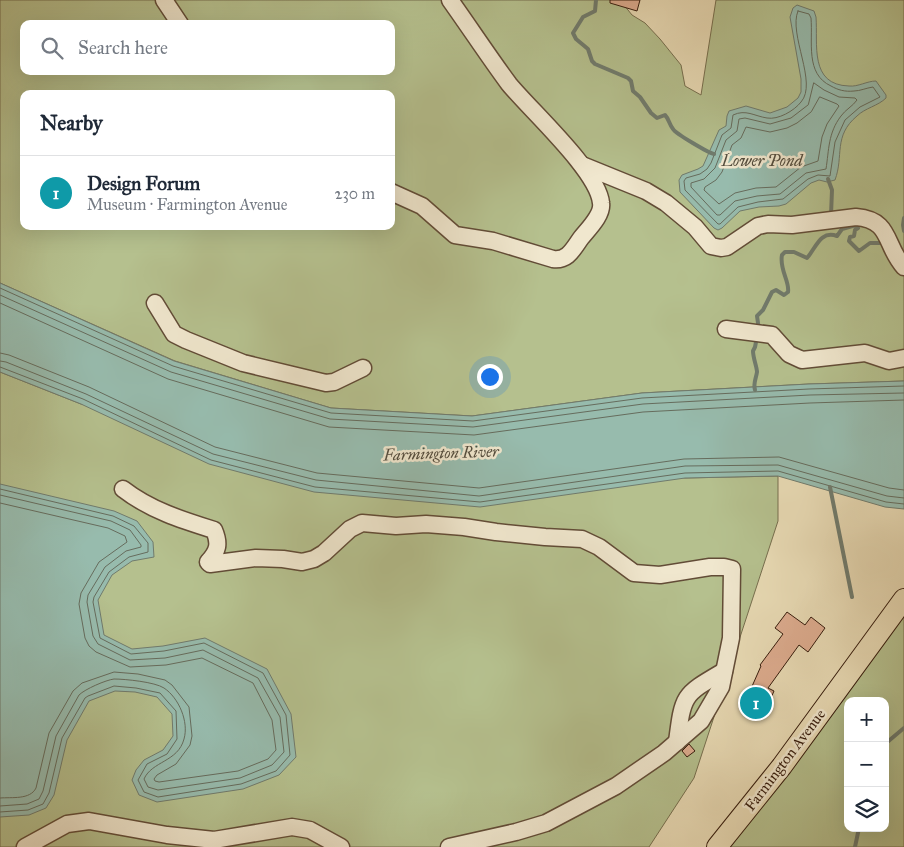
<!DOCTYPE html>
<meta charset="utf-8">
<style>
body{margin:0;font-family:"IM FELL Great Primer",serif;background:#f6f6f7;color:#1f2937}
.controls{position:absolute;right:15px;bottom:15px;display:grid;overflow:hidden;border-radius:10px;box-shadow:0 5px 20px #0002}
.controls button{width:45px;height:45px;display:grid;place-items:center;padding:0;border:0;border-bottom:1px solid #e0e1e3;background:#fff;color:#1f2937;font:25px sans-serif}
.you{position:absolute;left:489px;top:376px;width:18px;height:18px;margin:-12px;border:4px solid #fff;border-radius:50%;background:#1a73e8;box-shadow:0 0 0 8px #1a73e833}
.badge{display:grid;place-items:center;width:32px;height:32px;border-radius:50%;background:#8f2418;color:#fff;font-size:16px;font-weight:700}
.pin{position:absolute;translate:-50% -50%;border:2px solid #fff;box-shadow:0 1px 5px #0006}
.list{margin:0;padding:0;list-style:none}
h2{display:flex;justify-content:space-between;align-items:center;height:65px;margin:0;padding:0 20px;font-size:21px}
h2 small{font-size:16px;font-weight:400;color:#747a83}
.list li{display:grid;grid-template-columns:32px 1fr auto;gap:15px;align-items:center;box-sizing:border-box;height:75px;padding:0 20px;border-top:1px solid #e0e1e3}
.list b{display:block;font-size:19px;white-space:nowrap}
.list p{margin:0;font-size:16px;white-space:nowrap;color:#747a83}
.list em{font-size:16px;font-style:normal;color:#747a83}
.icon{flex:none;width:28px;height:28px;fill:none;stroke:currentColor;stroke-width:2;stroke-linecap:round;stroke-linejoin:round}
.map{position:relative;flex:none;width:904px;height:847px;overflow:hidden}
.search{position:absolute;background:#fff;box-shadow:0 5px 20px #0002;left:20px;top:20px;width:375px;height:55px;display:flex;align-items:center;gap:12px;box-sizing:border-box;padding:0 18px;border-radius:10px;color:#747a83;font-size:19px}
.panel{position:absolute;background:#fff;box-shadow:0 5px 20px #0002;left:20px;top:90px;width:375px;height:140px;border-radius:10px}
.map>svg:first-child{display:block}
.green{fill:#b5c08e;stroke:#766e4e;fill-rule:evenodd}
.water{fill:#97bbad;stroke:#707b6d}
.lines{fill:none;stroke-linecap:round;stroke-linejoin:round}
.shore{stroke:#666c5d;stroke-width:1}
.stream{stroke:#707b6d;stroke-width:4}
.building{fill:#ddac8f;stroke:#361c0d}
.minor-casing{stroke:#624c37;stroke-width:19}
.major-casing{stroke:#361c0d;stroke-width:22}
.minor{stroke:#f0e7ce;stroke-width:16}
.major{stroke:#e8dab4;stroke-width:20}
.labels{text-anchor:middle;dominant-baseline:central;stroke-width:5;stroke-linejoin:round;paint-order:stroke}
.street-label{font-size:15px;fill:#361c0d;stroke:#f0e7ce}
.water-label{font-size:16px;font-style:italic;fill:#534c3d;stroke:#f0e7ce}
</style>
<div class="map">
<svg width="904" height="847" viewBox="0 0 904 847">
<rect width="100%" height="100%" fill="#e8dab4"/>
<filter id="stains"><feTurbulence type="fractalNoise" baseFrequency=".004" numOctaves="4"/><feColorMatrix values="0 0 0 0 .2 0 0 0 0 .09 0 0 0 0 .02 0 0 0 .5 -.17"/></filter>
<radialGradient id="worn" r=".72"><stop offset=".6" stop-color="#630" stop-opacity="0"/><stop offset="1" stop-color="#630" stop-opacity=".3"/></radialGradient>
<g class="green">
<path d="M0,0H620L632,15L645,23L660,39L681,65L685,86L701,95L716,0H904V381L809,384L642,393L472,416L331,408L175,361L0,283ZM24,24H391V71H24ZM24,94H391V226H24Z"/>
<polygon points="0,372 81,404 685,478 778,476 778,521 694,778 649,847 0,847"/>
<path d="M904,599V847H717ZM848,701H885V828H848Z"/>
</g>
<g class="water">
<path d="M797,5L814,11L816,17C818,44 809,85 849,86C858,87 867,81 876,81L886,95V98C878,106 865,108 857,116C833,136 844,156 835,180L827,182L819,180L811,183L786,204L779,206L759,207L740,211L722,228L718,230L714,228L680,192L679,180L682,175L698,169L703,166L719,130L726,126L727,116L729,111L746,106L770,113L787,107L798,98L801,92V79L790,17L793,8Z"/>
<polygon points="0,283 174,361 331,408 472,416 642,393 809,384 904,381 904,509 885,507 778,476 685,478 480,507 314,492 209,464 81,404 0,372"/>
<polygon points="0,484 114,511 137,521 153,542 154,557 132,561 112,575 98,600 104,635 132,649 163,646 205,638 267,669 291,714 296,757 279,775 243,789 157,802 139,795 132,780 136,770 144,760 163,750 173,736 172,714 157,697 135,692 115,691 89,701 67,740 54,795 46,808 29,815 0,817"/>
</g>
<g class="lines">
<g class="shore">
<path d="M798,11L809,14L811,18C813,42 805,74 831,86C838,90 845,92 854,91C860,91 866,88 873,87L880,97L860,107L845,120L835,142L830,176L818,175L808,179L783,199L758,202L738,207L720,224H718L685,190L684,181L686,178L700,174L707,169L711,163L722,135L731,128L733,115C746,109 754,116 767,118C778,120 794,111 801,102C818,83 788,34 798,11Z"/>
<path d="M814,83L824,90L839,97L855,98L857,100C853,106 845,110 841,116C828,133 829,150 826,169L806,173L780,194L757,196L735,201L720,215H717L691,187V183L704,179L715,168L726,140L737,131L739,119L745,118L770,124L791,118L808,105Z"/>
<polygon points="820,97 837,104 839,106 827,124 822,137 818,161 801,167 776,187 756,188 735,193 719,204 704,190 705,187 716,180 722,172 732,145 741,138 746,127 770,132 787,128 797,123 811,112"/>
<polyline points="0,288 173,366 331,413 473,421 642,398 809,389 904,386"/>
<polyline points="0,295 171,372 330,419 473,427 643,404 810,395 904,393"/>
<polyline points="0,303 168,379 329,427 474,435 643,412 810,403 904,400"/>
<polyline points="0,353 9,355 89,387 215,447 317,473 479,488 684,459 779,457 889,488 904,490"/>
<polyline points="0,361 6,362 86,394 213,454 316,480 479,496 685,466 778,465 887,496 904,498"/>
<polyline points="0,367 83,399 211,460 315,487 480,502 685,473 778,471 886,502 904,504"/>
<polyline points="0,489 113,516 134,526 148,543 148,552 129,557 109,572 94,597 93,602 100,638 131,654 164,651 204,643 263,673 286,715 290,755 276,771 241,784 158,797 144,792 138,780 147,764 167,754 177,739 176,711 160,693 136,688 114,686 88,696 85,698 62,738 49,793 43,804 28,810 0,812"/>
<path d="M0,495L111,521L130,530L141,545V547L126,551L105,567L88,595L87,602L93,636L98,644L130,660L165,658L203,650L258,678L280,717L284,752L272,765L240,778L158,790L148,787L144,779C152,761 178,762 184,739C189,722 179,698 164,688C155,682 125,679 114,679C106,680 85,689 79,695L56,736L43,791L39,799L27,804L0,806"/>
<path d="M0,503L108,528L125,536L127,542L99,562L81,593L79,604L85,638L89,646L96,652L130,667L166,665L202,658L253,683L272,720L276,750L268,759L238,771L159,782L155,781L154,779L157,775L176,764L190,745L192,736L189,707L172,685L165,680L138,674L114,672L82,683L73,691L49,733L36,788C30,800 12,797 0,798"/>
</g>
<g class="stream">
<path d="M596,0L595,11L583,17L573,33L576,39L588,49L592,61L595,64L628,78L631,81L633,91L640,97L651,113L657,118L665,115C669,119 669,124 673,129C676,134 709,153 714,154"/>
<polyline points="828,179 832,190 831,215"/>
<polyline points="904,218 903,225 904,231"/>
<path d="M759,330L757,316L763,310L772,292L776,290L784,295L788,292C790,282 779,269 782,255L785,252H794L807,258C816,248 820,230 837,236L842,229L856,225L858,228L855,230L854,236L850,237L849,241L859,251L870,243H884"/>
<path d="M755,390C753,383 756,379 757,372C757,367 753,358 753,351L755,347L757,337"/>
<polyline points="830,487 852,597"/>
<polyline points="885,744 904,728"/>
<polyline points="855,847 859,828"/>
</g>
</g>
<g class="building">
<polygon points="610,0 640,0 637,11 610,3"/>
<polygon points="787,612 805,625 811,617 825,628 808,652 799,645 768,688 774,691 762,718 742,709 761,666 760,665 783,634 775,628"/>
<polygon points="689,744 695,751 687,757 682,751"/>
</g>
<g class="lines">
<g class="minor-casing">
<g id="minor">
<polyline points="164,0 180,24"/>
<path d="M582,165L646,191L666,203L695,227L711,246L721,248L727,247L758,226L768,224L792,225L856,217C892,220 884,245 904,267"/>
<path d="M391,192L422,206L455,235L493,241L553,259C568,261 573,249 581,238C588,229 603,215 601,203C598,171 531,111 509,84C489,57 470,28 450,0"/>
<polyline points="155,303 174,334 186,340 243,363 326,383 334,382 363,368"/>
<polyline points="726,329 772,335 789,354 802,360 865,353 889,361 904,358"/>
<path d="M123,489C150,510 182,520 214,530C220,544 218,551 208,562L210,564L256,558L283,559L302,562L314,559L324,553L350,529L362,523L396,526L426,524L464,527L496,532L545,537L582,539L599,547L634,573L660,575L710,567H724L732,569L731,638L721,687L701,721L664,753L616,786L546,823L516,832L449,847"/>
<path d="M677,742C683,694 683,695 724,671"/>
<polyline points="25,847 67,824 89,821 167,835 214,840 292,827 310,830 341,847"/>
</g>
</g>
<g class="major-casing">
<polyline id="major" points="717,847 782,766 904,599"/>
</g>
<use href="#minor" class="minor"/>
<use href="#major" class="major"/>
</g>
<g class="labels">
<g class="street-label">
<text transform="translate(785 760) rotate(-53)">Farmington Avenue</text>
</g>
<g class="water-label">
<text x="762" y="160">Lower Pond</text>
<text transform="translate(441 453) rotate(-2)">Farmington River</text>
</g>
</g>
<rect width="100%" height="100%" filter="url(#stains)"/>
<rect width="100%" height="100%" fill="url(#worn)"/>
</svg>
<div class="controls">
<button>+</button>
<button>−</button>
<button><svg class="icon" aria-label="layers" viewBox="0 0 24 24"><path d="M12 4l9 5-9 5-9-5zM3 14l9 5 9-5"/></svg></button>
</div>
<div class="you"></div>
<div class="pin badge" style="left:756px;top:703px;background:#0f9aa8">1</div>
<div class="search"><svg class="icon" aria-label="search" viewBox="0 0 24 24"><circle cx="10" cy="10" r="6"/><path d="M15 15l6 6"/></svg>Search here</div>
<section class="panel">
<h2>Nearby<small></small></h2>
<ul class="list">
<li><span class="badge" style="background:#0f9aa8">1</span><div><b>Design Forum</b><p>Museum · Farmington Avenue</p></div><em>230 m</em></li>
</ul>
</section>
</div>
